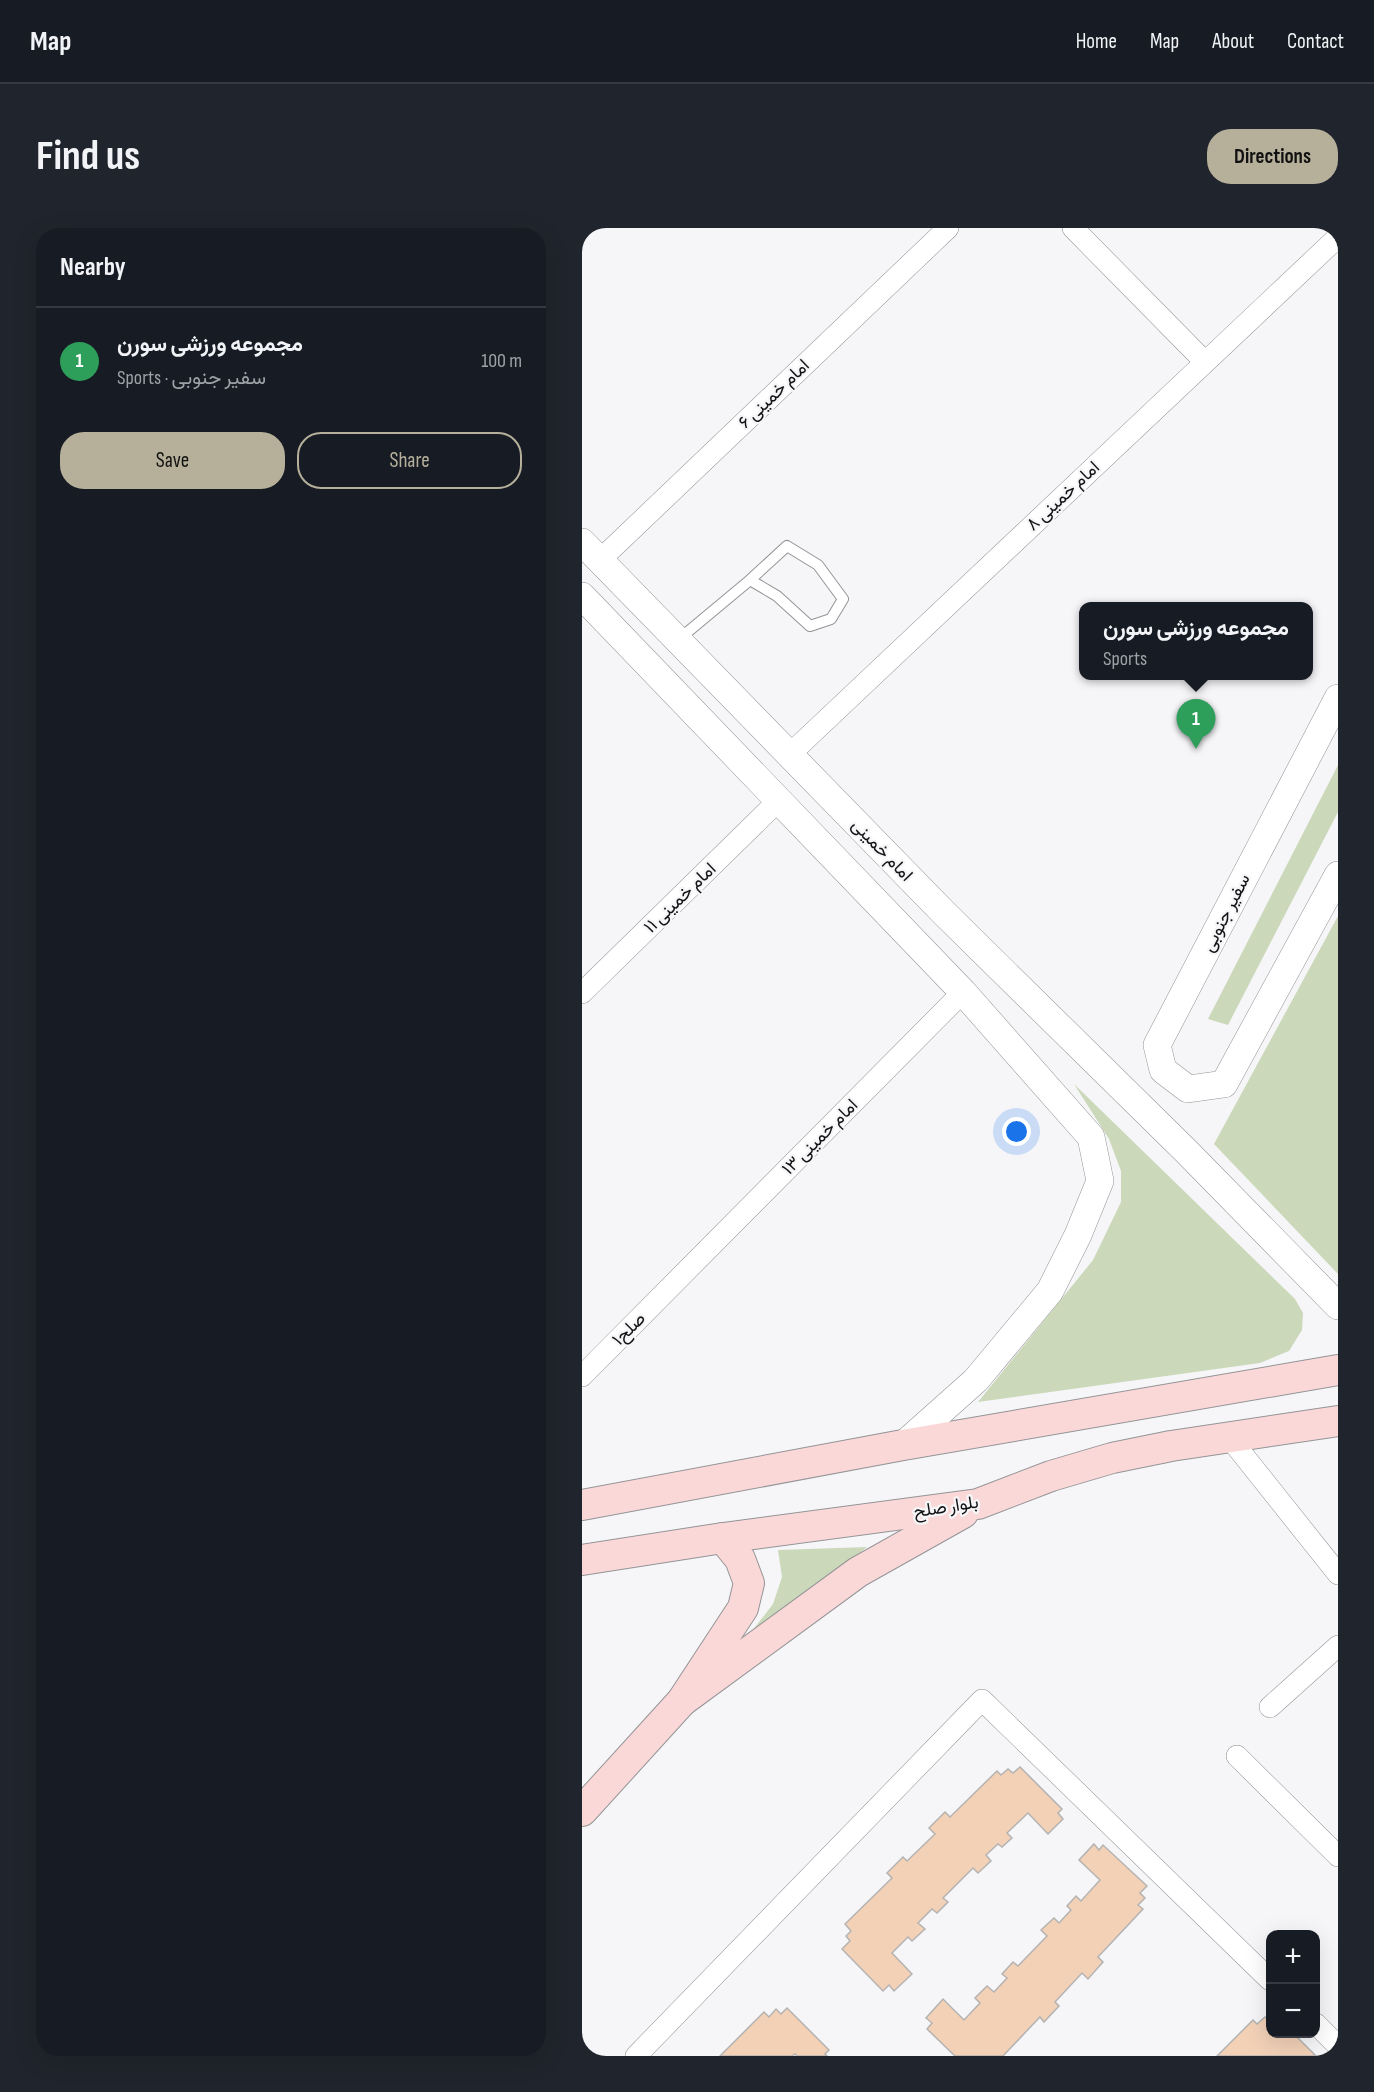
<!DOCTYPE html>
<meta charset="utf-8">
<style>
body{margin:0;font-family:"Sofia Sans Condensed",Vazirmatn,sans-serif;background:#20242c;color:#f1f3f6}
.controls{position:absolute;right:18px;bottom:18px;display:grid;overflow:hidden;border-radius:12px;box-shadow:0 6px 24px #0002}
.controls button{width:54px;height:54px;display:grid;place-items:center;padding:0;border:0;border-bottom:2px solid #363941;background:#171b24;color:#f1f3f6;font:30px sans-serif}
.you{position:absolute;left:435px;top:904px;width:21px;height:21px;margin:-15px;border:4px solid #fff;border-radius:50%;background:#1a73e8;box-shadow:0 0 0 9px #1a73e833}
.badge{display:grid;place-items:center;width:39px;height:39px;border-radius:50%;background:#b6b09b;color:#fff;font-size:20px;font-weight:700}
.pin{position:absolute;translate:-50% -50px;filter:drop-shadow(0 2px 3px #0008)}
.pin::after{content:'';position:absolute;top:32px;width:21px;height:18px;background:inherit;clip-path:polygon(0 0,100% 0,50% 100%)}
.popup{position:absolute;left:497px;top:374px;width:234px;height:78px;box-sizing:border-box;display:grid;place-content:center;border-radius:12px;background:#171b24;filter:drop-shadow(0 2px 4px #0005);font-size:20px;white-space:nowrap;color:#9ea1a6}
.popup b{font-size:22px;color:#f1f3f6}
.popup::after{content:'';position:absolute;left:50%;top:100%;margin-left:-12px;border:12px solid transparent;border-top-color:#171b24}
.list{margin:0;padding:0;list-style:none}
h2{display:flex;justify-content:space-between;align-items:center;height:78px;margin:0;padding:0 24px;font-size:26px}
h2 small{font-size:20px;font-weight:400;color:#9ea1a6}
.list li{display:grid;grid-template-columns:39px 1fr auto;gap:18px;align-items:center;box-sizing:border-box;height:108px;padding:0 24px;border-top:2px solid #363941}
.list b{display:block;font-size:22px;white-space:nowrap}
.list p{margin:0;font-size:20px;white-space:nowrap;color:#9ea1a6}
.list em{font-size:20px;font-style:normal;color:#9ea1a6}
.actions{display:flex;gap:12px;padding:18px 24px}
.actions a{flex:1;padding:14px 0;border:2px solid #b6b09b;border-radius:24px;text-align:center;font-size:21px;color:#b6b09b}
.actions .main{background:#b6b09b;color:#111}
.map{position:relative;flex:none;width:756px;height:1828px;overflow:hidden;border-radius:24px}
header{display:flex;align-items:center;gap:36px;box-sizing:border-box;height:84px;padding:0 30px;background:#171b24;border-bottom:2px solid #363941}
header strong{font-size:28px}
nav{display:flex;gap:33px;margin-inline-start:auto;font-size:21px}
.intro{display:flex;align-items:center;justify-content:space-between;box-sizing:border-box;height:144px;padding:0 36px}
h1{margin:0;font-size:42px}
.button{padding:15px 27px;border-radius:24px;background:#b6b09b;color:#111;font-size:21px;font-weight:700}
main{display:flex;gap:36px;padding:0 36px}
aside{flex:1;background:#171b24;border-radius:24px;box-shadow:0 6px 24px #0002}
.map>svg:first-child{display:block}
.green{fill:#cbd9ba}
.building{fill:#f2d1b7;stroke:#b5b3b2;stroke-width:1.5}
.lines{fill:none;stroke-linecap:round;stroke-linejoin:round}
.service-casing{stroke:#949497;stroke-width:12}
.minor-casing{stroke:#949497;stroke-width:22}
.tertiary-casing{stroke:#949497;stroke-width:28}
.secondary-casing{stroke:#949497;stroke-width:32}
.service{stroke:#fff;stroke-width:10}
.minor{stroke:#fff;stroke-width:21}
.tertiary{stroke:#fff;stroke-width:27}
.secondary{stroke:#fad8d8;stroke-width:30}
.labels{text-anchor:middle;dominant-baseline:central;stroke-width:4.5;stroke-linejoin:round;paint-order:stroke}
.street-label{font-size:18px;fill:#131314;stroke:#f6f6f9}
</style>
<header>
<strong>Map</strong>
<nav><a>Home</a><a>Map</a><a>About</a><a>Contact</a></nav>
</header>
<div class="intro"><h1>Find us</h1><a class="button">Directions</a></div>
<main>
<aside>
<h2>Nearby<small></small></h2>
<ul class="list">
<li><span class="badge" style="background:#2e9e5b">1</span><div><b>مجموعه ورزشی سورن</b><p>Sports · سفیر جنوبی</p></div><em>100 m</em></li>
</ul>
<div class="actions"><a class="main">Save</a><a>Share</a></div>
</aside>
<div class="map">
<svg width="756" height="1828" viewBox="0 0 756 1828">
<rect width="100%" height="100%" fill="#f6f6f9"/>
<g class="green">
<polygon points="756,537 756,584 646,797 626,791"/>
<polygon points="756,688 756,1046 632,916"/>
<polygon points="492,856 713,1071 721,1085 720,1102 707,1123 678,1135 396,1174 511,1032 539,974 539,943 527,911"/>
<polygon points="285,1319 153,1425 191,1376 200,1349 196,1322"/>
</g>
<g class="building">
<polygon points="438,1539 480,1581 476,1585 481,1591 466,1606 446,1585 425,1605 430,1610 420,1619 416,1616 404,1627 409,1633 396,1645 391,1640 361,1670 366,1674 355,1685 350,1681 336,1695 343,1701 330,1713 326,1709 310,1725 330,1746 312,1763 307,1757 301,1763 260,1721 268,1713 264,1708 269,1703 263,1696 310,1650 305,1645 321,1629 325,1633 353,1606 347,1600 363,1584 368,1589 415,1543 419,1547 426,1541 431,1545"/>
<polygon points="512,1616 517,1622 521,1617 565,1658 558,1665 563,1670 556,1677 561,1681 516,1729 521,1734 506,1751 500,1745 473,1774 477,1778 462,1794 458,1789 421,1828 373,1828 345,1801 350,1795 344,1790 361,1771 382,1792 398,1775 393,1770 405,1758 412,1764 425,1750 420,1746 431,1734 436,1738 465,1708 459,1702 472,1690 477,1695 489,1682 485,1678 494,1668 499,1673 518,1652 497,1632"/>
<polygon points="205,1780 247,1822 243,1826 245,1828 215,1828 213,1826 210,1828 138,1828 182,1784 187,1789 194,1781 199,1786"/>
<polygon points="683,1789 688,1793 688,1806 712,1806 734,1828 635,1828 671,1792 675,1796"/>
</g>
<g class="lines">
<g class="service-casing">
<polyline id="service" points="96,412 168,352 195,368 228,398 249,391 261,371 236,337 205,318 168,352"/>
</g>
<g class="minor-casing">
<g id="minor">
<polyline points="491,0 623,134"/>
<polyline points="18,332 366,0"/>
<polyline points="207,527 756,9"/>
<polyline points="0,765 195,574"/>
<polyline points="0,1148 381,764"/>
<polyline points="646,1208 756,1346"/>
<polyline points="688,1479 756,1418"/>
<polyline points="655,1528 756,1628"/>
<polyline points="734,1796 756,1818"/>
<polyline points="54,1828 400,1472 688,1752"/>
</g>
</g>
<g class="tertiary-casing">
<g id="tertiary">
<polyline points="0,314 362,685 605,924 756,1078"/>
<polyline points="0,368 381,764 509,909 518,953 496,1007 468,1063 394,1152 321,1217"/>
<polyline points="756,470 575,817 581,842 606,861 642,856 756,647"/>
</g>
</g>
<g class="secondary-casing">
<g id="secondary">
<polyline points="0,1277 321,1217 756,1142"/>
<polyline points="0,1332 141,1310 396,1276 469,1248 530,1230 589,1218 756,1193"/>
<polyline points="100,1473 276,1344 381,1285"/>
<polyline points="0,1583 100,1473 161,1380 167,1355 158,1331 141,1310"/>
</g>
</g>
<use href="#service" class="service"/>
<use href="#minor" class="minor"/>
<use href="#tertiary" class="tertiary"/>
<use href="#secondary" class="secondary"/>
</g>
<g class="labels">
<g class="street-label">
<text transform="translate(192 166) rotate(-44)">امام خمینی ۶</text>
<text transform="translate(481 268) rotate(-43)">امام خمینی ۸</text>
<text transform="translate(300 622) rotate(46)">امام خمینی</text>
<text transform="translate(98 670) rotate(-44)">امام خمینی ۱۱</text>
<text transform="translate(644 685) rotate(-63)">سفیر جنوبی</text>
<text transform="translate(238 909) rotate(-45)">امام خمینی ۱۳</text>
<text transform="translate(47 1101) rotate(-45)">۱صلح</text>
<text transform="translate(364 1279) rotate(-9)">بلوار صلح</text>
</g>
</g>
</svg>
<div class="controls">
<button>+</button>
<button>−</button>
</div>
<div class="you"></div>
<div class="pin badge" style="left:614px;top:521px;background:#2e9e5b">1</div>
<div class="popup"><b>مجموعه ورزشی سورن</b>Sports</div>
</div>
</main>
